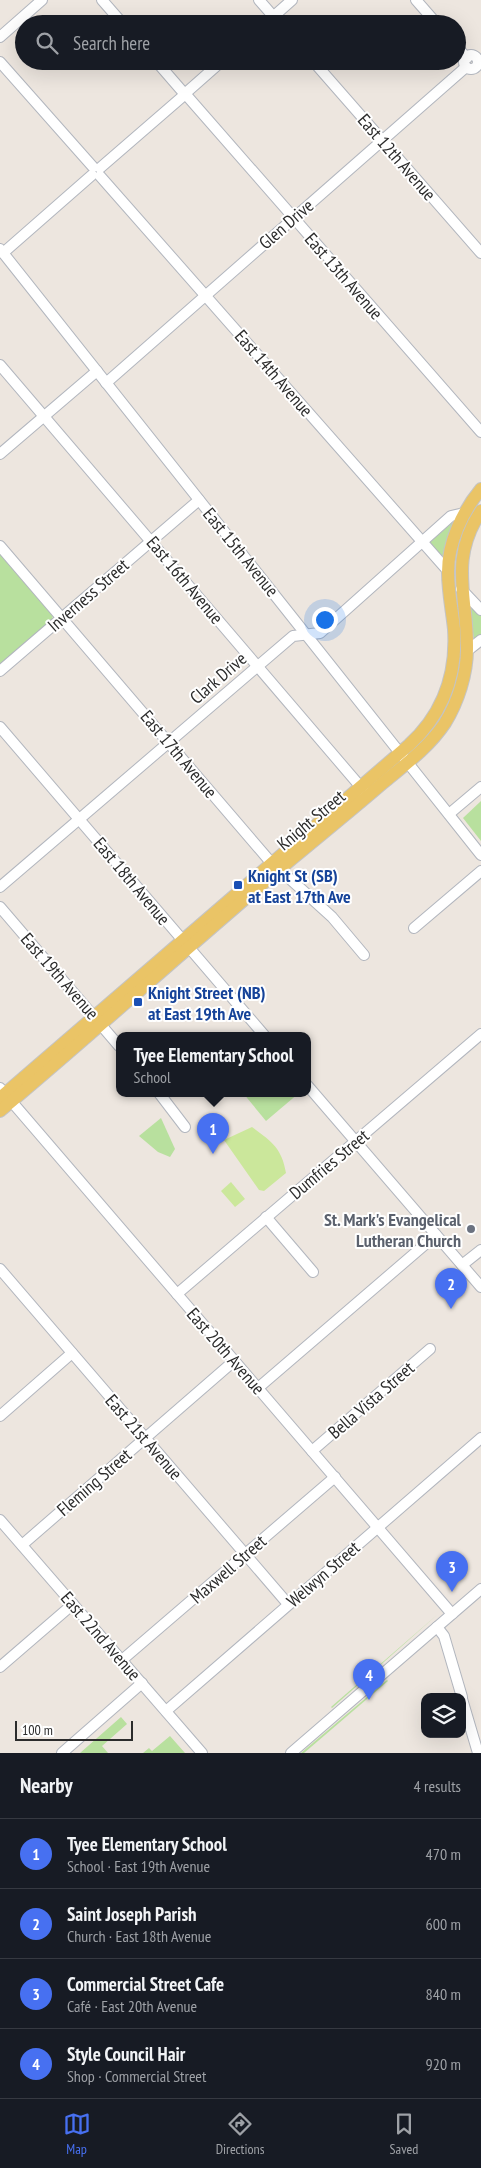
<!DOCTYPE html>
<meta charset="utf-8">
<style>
body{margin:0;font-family:"PT Sans Narrow",sans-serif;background:#242831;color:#f1f3f6}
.controls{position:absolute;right:15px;bottom:15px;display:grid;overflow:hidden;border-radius:10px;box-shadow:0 5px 20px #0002}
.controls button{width:45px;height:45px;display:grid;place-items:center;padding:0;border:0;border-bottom:1px solid #363941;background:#171b24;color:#f1f3f6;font:25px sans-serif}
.scale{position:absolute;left:15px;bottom:12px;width:118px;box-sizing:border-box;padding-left:5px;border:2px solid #2c2c2c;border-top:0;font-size:14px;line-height:18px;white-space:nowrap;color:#2c2c2c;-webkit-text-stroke:4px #fff;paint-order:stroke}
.you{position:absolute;left:324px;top:619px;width:18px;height:18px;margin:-12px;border:4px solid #fff;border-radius:50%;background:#1a73e8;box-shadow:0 0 0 8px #1a73e833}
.badge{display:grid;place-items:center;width:32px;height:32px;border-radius:50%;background:#4770f1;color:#fff;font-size:16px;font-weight:700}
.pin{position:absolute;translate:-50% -41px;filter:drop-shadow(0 1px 2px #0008)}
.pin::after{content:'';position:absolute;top:26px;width:18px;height:15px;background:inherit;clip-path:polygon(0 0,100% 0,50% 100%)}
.popup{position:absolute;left:116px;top:1032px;width:195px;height:65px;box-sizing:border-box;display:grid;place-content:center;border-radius:10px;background:#171b24;filter:drop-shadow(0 1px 4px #0005);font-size:16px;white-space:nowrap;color:#9ea1a6}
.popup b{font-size:19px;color:#f1f3f6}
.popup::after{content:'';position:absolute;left:50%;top:100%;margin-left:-10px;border:10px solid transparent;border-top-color:#171b24}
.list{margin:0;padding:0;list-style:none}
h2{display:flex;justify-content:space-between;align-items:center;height:65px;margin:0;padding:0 20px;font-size:21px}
h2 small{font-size:16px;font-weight:400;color:#9ea1a6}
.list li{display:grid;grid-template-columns:32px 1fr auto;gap:15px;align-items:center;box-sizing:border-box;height:70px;padding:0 20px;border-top:1px solid #363941}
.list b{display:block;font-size:19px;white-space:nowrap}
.list p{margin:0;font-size:16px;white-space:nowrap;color:#9ea1a6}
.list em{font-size:16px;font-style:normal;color:#9ea1a6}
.icon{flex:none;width:28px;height:28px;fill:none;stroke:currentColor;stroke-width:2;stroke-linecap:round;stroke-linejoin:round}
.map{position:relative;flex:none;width:481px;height:1753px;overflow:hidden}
.search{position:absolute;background:#171b24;box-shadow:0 5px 20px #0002;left:15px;right:15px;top:15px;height:55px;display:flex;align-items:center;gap:12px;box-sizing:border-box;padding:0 18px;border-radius:28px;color:#9ea1a6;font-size:19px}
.sheet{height:345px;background:#171b24}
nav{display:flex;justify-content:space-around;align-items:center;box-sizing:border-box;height:70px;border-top:1px solid #363941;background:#171b24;font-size:14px;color:#9ea1a6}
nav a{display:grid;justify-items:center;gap:2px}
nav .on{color:#4770f1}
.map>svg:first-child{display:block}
.green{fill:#b8e09e}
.pitch{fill:#cbe79b}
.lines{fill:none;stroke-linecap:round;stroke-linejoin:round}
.minor-casing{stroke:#b2b6be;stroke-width:12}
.major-casing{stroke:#c4c4c4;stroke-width:14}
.minor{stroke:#fff;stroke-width:10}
.major{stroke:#eac466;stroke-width:12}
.transit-dot{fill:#1a4fb4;stroke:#fff;stroke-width:2}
.worship-dot{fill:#6b7280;stroke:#fff;stroke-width:2}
.labels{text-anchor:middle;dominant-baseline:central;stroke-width:4;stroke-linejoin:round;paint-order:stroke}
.street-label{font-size:18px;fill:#2c2c2c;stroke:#fff}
.transit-label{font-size:18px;font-weight:bold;fill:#164399;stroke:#fff;text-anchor:start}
.worship-label{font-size:18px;font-weight:bold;fill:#5b616d;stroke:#fff;text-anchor:end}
</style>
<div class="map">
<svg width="481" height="1753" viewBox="0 0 481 1753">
<rect width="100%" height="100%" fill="#ede6df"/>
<g class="green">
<polygon points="453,522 444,555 441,557 429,543"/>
<polygon points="0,553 53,615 52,620 0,664"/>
<polygon points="469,606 472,606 481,616 481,636 474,640"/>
<polygon points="481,801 481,841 463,818"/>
<polygon points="243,1093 299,1093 266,1121"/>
<polygon points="161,1118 175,1149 170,1157 158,1152 139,1136"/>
<polygon points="438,1614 332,1708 331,1707"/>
<polygon points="387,1680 388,1681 304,1753 301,1753"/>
<polygon points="121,1717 127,1724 102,1746 108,1753 80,1753"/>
<polygon points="170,1736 185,1753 143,1753 149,1748 152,1751"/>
</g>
<g class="pitch">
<path d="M252,1127C271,1141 282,1148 286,1173L264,1191L259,1190L224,1140Z"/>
<polygon points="231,1182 245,1199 235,1207 221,1191"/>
</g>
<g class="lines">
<g class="minor-casing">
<g id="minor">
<polyline points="102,0 123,24"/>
<polyline points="259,0 280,24"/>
<polyline points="416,0 437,24"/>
<polyline points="265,24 292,0"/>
<polyline points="0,37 42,0"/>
<polyline points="457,47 467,58"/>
<circle cx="471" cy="62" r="7"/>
<polyline points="156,61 182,91"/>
<polyline points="313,61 481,253"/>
<polyline points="0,62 93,167"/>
<polyline points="188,91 222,61"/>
<polyline points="188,97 481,432"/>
<polyline points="100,168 182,97"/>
<polyline points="100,176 448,571"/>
<polyline points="0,249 481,855"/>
<polyline points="3,253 92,175"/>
<polyline points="0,365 365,792"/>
<polyline points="106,383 466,67"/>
<polyline points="0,454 97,371"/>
<polyline points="0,546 268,859 332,917 364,955"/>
<polyline points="461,589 481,610"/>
<polyline points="467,651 481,640"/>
<polyline points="0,671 199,500"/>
<polyline points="0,727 264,1035"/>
<polyline points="449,814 481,787"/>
<polyline points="0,887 293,636 320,633 451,516 464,513"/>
<polyline points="0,907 119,1046"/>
<polyline points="414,928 481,871"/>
<polyline points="307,1085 481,1287"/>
<polyline points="0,1088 452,1614"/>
<polyline points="159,1093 185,1127"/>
<polyline points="266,1217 313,1272"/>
<polyline points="462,1265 481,1250"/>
<polyline points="0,1269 288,1604"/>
<polyline points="177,1294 481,1034"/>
<polyline points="258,1388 436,1235"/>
<polyline points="0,1416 72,1353"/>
<polyline points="312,1451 430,1349"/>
<polyline points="0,1520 202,1753"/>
<polyline points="22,1545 234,1361"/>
<polyline points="437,1627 444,1636 462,1697"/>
<polyline points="122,1660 335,1477"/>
<polyline points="0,1667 73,1604"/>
<polyline points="462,1699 478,1753"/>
<polyline points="166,1711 481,1438"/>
<polyline points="62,1753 142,1683"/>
<polyline points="291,1753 481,1589"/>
</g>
</g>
<g class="major-casing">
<g id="major">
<path d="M0,1098L409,745C443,714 457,674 454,629C452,610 448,592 448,572C448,543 462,512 481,489"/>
<path d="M0,1111C99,1028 194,941 293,858C323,833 354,808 384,782C406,764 429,747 445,723C458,702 467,674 467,649C468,598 448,560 481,511"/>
</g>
</g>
<use href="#minor" class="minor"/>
<use href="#major" class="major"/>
</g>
<g class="transit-dot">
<rect x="233" y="880" width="10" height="10" rx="2.5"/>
<rect x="133" y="997" width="10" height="10" rx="2.5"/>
</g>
<circle class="worship-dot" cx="471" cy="1229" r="5"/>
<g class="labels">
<g class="street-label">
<text transform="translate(397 157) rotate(49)">East 12th Avenue</text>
<text transform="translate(286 224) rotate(-41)">Glen Drive</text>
<text transform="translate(344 276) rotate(49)">East 13th Avenue</text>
<text transform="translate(274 373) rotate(49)">East 14th Avenue</text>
<text transform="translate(241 552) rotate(51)">East 15th Avenue</text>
<text transform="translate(185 580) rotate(50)">East 16th Avenue</text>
<text transform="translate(88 595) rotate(-41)">Inverness Street</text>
<text transform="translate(218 678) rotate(-41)">Clark Drive</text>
<text transform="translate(179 754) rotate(50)">East 17th Avenue</text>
<text transform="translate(311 820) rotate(-40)">Knight Street</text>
<text transform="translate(132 881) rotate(50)">East 18th Avenue</text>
<text transform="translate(60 976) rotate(49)">East 19th Avenue</text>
<text transform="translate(329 1164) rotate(-40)">Dumfries Street</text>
<text transform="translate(226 1351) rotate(49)">East 20th Avenue</text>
<text transform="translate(371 1400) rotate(-41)">Bella Vista Street</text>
<text transform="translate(144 1437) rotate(49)">East 21st Avenue</text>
<text transform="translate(94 1482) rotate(-41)">Fleming Street</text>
<text transform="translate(228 1569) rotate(-41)">Maxwell Street</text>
<text transform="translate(323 1574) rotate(-41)">Welwyn Street</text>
<text transform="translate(101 1636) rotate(49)">East 22nd Avenue</text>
</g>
<g class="transit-label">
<text x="248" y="875">Knight St (SB)<tspan x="248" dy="21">at East 17th Ave</tspan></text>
<text x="148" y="992">Knight Street (NB)<tspan x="148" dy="21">at East 19th Ave</tspan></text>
</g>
<g class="worship-label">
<text x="461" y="1219">St. Mark's Evangelical<tspan x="461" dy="21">Lutheran Church</tspan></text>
</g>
</g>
</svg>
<div class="controls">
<button><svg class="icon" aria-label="layers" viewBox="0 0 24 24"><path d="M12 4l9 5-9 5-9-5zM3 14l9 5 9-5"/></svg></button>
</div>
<div class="scale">100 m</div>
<div class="you"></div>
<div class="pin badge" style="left:213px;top:1154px">1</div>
<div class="popup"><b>Tyee Elementary School</b>School</div>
<div class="pin badge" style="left:451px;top:1309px">2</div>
<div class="pin badge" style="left:452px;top:1592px">3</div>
<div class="pin badge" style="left:369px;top:1700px">4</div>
<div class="search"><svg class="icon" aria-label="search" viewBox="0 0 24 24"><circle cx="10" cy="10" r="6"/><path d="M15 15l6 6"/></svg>Search here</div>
</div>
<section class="sheet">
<h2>Nearby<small>4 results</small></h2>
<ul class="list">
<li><span class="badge">1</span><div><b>Tyee Elementary School</b><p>School · East 19th Avenue</p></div><em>470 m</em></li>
<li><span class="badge">2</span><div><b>Saint Joseph Parish</b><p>Church · East 18th Avenue</p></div><em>600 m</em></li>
<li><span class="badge">3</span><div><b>Commercial Street Cafe</b><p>Café · East 20th Avenue</p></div><em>840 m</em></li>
<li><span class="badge">4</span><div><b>Style Council Hair</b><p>Shop · Commercial Street</p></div><em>920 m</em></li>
</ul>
</section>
<nav>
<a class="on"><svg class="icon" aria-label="map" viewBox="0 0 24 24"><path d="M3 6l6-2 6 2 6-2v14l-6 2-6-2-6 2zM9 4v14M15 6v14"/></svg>Map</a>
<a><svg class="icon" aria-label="directions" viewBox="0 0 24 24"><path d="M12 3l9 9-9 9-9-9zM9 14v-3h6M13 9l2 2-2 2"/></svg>Directions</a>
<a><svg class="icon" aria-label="saved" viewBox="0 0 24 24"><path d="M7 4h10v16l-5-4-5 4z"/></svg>Saved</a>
</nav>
